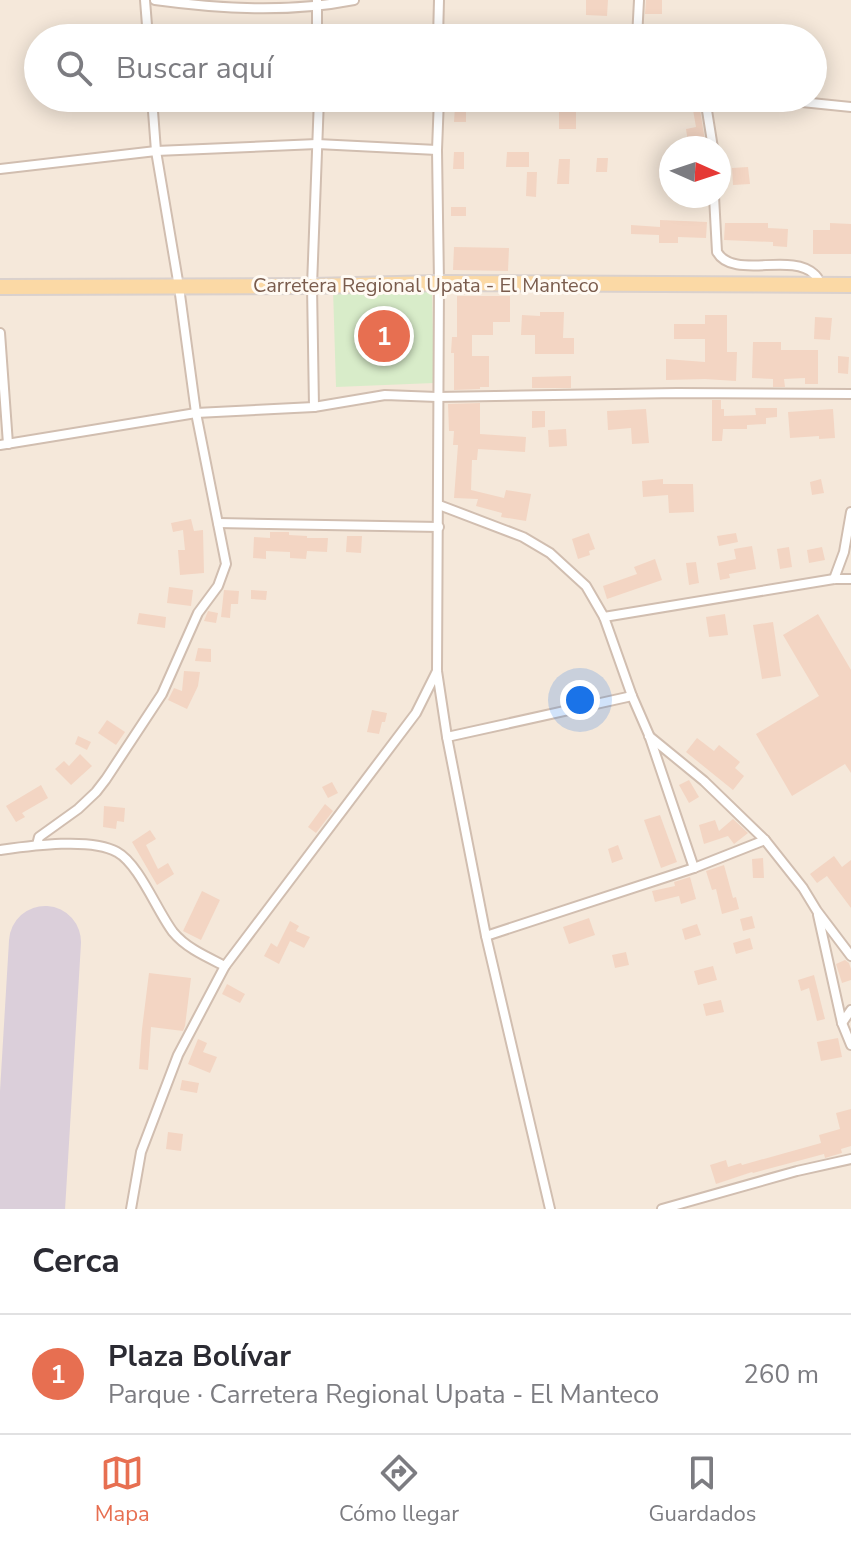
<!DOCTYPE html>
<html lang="es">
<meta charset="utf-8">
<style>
body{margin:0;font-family:"Nunito Sans",sans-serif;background:#f2f2f3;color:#2b2b33}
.compass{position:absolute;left:659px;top:136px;width:72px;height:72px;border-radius:50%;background:#fff;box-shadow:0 4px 20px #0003;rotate:93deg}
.you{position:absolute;left:580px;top:700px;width:28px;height:28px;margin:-20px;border:6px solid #fff;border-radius:50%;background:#1a73e8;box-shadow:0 0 0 12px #1a73e833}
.badge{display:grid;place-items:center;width:52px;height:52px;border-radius:50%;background:#e76f51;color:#fff;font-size:26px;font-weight:700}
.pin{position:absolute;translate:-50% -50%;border:4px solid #fff;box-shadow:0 2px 8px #0006}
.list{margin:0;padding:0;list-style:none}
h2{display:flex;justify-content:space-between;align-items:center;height:104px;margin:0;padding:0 32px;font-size:34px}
h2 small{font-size:26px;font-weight:400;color:#7c7c81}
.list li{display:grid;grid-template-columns:52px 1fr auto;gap:24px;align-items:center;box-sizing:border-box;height:120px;padding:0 32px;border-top:2px solid #e1e1e2}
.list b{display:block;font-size:30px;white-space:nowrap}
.list p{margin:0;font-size:26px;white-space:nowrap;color:#7c7c81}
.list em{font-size:26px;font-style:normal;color:#7c7c81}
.icon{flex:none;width:44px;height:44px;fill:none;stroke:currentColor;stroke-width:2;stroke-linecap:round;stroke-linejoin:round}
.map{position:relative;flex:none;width:851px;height:1209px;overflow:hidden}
.search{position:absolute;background:#fff;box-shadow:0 4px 20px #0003;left:24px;right:24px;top:24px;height:88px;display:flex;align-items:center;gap:20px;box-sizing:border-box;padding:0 28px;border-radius:44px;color:#7c7c81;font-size:30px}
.sheet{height:224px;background:#fff}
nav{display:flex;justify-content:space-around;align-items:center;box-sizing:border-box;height:112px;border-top:2px solid #e1e1e2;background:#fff;font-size:22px;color:#7c7c81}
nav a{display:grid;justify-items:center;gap:4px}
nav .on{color:#e76f51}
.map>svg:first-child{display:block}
.residential{fill:#f5e8da;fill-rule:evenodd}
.green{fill:#d8ecc9}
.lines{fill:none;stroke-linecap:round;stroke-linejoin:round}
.runway{stroke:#dbcfda;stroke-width:72}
.building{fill:#f3d5c3}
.minor-casing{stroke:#d1beb0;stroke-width:12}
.primary-casing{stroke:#dad1cd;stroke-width:18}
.minor{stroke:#fff;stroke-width:8}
.primary{stroke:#fbd9a5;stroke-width:14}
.labels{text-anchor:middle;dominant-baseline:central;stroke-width:6;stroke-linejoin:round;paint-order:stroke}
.street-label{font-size:20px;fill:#7a5c4d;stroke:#fffaf3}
</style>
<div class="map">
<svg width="851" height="1209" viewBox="0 0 851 1209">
<rect width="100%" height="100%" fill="#fdf6ec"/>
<path class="residential" d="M0,0H851V1209H0ZM38,38H813V98H38ZM671,148H719V196H671Z"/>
<polygon class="green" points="432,288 434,383 336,387 333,289"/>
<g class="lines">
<polyline class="runway" points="29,1209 45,942"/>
</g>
<g class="building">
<polygon points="586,0 608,0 607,16 586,15"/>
<polygon points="646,0 662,0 662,14 645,14"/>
<polygon points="699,103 706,147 689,148 686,129 696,127 692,104"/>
<polygon points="455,106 466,107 466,122 454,122"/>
<rect x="559" y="109" width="17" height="20"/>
<polygon points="454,152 464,152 464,169 453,169"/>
<polygon points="507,152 529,152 529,167 506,167"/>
<polygon points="597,158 608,158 607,172 596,172"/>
<polygon points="559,159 570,159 569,184 557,184"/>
<polygon points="748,167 750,184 733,185 732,168"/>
<polygon points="527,172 537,172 536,197 526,196"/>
<rect x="451" y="207" width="15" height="9"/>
<polygon points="660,220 707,222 706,238 678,237 678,243 659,243 659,235 631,234 631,225 660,227"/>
<polygon points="725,223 768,223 768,228 788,229 787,247 773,246 773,242 724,240"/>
<polygon points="830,223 851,224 851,254 813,254 813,230 830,230"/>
<polygon points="454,247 509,248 508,271 453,270"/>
<polygon points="457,296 510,296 510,322 493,322 493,335 472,335 472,356 489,356 489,387 480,387 480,389 454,390 454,353 451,353 452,337 457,337"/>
<polygon points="540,312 564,312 563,338 574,338 574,354 535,354 535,335 521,335 522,315 540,316"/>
<polygon points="705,315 727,315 727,352 737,352 736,381 705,379 666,380 666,359 705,362 705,339 674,339 674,324 705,324"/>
<polygon points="815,317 832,318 830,340 814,339"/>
<polygon points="753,342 781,342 781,350 818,350 818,384 805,384 805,378 784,379 785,387 773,387 773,379 752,378"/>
<polygon points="838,356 849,357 848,374 838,373"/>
<polygon points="571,376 571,388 532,388 532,377"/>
<polygon points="712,400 721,400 721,409 724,409 724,416 756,415 755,408 777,408 777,417 766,418 766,424 747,425 747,429 723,429 722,441 712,441"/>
<polygon points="480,403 480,434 526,437 525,452 478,449 477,460 472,460 471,490 504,498 506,490 531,494 526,521 501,517 502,513 476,506 478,499 454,498 458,445 453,445 454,431 449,431 448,404"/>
<polygon points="646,409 649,443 632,444 631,428 608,430 607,411"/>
<polygon points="833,409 835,438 819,439 819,436 790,438 788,412"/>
<polygon points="532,411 545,411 545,427 532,428"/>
<polygon points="566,429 567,446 549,447 548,430"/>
<polygon points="663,479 663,484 693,484 694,512 669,513 668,495 643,497 642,481"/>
<polygon points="821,479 824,493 812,495 810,482"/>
<polygon points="191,519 194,531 203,530 204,573 180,575 178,550 185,550 183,530 173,532 171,523"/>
<polygon points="270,532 289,532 289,535 307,536 307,538 328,538 327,552 307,551 306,559 290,558 290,552 266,551 266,559 253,558 254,537 270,538"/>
<polygon points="589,533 595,549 589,551 590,555 578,559 572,539"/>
<polygon points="736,533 738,542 719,546 717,536"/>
<polygon points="347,536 362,536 361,553 346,552"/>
<polygon points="752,546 756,569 729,574 730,578 720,580 717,563 736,559 734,549"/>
<polygon points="789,547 792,567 780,569 777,549"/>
<polygon points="822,547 825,560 809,563 807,550"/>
<polygon points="655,559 662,580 607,599 603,586 637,574 634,567"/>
<polygon points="696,562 699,583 689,585 686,563"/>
<polygon points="169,587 193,590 191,606 167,603"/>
<polygon points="224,590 239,591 238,604 231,604 230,618 221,617"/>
<polygon points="251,590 267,591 266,600 251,599"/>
<polygon points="208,611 218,613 216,623 204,621"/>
<polygon points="139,613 166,617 165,628 137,624"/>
<polygon points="725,614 728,635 709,637 706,617"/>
<polygon points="818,614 851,670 851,773 845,764 792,796 756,734 819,696 783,635"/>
<polygon points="773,622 781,676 762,679 753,625"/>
<polygon points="198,648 211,649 211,662 195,661"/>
<polygon points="184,671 200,672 198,686 187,709 168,700 174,688 182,691"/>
<polygon points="372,710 387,713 385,722 382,722 379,734 367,732"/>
<polygon points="107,720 125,732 116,745 98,733"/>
<polygon points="78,736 91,742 87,750 75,744"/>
<polygon points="697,738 714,751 719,745 740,762 735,768 744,776 733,790 686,752"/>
<polygon points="80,754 92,766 71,785 55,769 64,761 69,766"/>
<polygon points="689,780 699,797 689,803 679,785"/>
<polygon points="332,782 338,793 328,798 322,787"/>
<polygon points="41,785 48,798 22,813 25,817 16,822 6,806"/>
<polygon points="325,804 333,811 316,833 308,827"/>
<polygon points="104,806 125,808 124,822 117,821 116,829 103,827"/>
<polygon points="660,815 677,862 661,868 644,820"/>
<polygon points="733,819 748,833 734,844 728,836 704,844 699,825 715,820 719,831"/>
<polygon points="150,830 156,839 146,845 158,869 168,863 174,874 157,885 132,842"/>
<polygon points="618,845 623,859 612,863 608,849"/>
<polygon points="834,856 842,867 851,860 851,908 827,876 817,883 810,874"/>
<polygon points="763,858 764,878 753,878 752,859"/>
<polygon points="724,865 733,898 736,897 739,909 722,914 716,889 712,890 706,871"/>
<polygon points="690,877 696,899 681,904 679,896 655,902 652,891 675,886 674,882"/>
<polygon points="202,891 220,900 201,940 183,931"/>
<polygon points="752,916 755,928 743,931 740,919"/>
<polygon points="589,918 595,935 569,944 563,927"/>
<polygon points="290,921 299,926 296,931 310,937 304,948 290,941 279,964 264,956 271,943 277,947"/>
<polygon points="697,924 701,935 685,940 682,929"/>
<polygon points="750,938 753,949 736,954 733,943"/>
<polygon points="626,952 629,965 615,968 612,955"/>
<polygon points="845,960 849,963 851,969 851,980 842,983 836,964"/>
<polygon points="713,966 717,980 698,985 694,971"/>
<polygon points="149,973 191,978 185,1026 183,1031 151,1027 148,1070 139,1069 142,1029"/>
<polygon points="814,975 825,1019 817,1021 809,988 801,991 798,980"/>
<polygon points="227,984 245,994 240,1003 222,994"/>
<polygon points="721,1000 724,1012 706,1016 703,1004"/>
<polygon points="838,1038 842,1057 821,1061 817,1042"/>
<polygon points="198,1039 207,1043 203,1052 217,1057 210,1073 188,1064"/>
<polygon points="182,1080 199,1083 197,1093 180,1090"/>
<polygon points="851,1109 851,1146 841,1149 842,1153 825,1158 824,1154 753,1173 752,1172 716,1184 710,1165 726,1160 728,1167 741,1163 742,1165 821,1143 819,1135 840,1129 836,1113"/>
<polygon points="168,1132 183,1134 181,1151 166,1149"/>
</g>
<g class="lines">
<g class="minor-casing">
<g id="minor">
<polyline points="145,0 148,38"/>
<path d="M155,0C221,9 288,13 354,0"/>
<polyline points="317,38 317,1"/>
<polyline points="438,38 439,0"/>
<polyline points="637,38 639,0"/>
<polyline points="308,98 332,98"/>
<polyline points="439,98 437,150 439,283 437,671 447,737 486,936 550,1209"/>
<polyline points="705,98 713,148"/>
<polyline points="762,98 851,107"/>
<polyline points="0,169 156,151 317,144 437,150"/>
<path d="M714,196L717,252C733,280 791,252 814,274C818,277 819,281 821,285"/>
<polyline points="0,333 8,444"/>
<polyline points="314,407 312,286 319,98"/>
<polyline points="0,445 196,413 314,407 385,395 437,397 677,393 851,394"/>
<polyline points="439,505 523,537 550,553 586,586 604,617 632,696 649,735 694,868"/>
<polyline points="218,523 439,527"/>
<polyline points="834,579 844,552 851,512"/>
<polyline points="604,617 834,579 851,579"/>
<polyline points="649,736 704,781 765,840 803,888 817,911 851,956"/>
<polyline points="447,737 632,696"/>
<polyline points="37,845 39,837 78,809 96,792 106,779 162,694 198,613 218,586 226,564 196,413 179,287 156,151 152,98"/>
<path d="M0,850C29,846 91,837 117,852C139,864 157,911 173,932C186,948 207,957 225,966"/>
<polyline points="818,915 842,1023 851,1045"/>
<polyline points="486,936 694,868 765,840"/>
<polyline points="842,1023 851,1010"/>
<polyline points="131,1209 141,1152 178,1055 225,966 416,713 437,671"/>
<polyline points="662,1209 797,1171 851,1159"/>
</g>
</g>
<g class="primary-casing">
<polyline id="primary" points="0,287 312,286 439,283 851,285"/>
</g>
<use href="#minor" class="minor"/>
<use href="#primary" class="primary"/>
</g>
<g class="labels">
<g class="street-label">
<text x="426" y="285">Carretera Regional Upata - El Manteco</text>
</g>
</g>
</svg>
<svg class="compass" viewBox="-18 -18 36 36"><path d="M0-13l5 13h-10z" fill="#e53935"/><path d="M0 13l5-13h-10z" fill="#7c7c81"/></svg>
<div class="you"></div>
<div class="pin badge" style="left:384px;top:336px">1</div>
<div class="search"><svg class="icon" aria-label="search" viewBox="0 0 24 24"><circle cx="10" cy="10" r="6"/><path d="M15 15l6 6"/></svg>Buscar aquí</div>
</div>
<section class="sheet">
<h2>Cerca<small></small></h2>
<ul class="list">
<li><span class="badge">1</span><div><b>Plaza Bolívar</b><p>Parque · Carretera Regional Upata - El Manteco</p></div><em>260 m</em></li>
</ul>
</section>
<nav>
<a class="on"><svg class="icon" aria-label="map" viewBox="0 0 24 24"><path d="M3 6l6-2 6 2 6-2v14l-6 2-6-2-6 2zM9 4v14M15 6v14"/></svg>Mapa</a>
<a><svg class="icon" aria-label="directions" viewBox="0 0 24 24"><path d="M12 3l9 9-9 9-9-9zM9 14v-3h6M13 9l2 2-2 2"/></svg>Cómo llegar</a>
<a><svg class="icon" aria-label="saved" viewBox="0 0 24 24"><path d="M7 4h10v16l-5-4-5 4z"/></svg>Guardados</a>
</nav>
